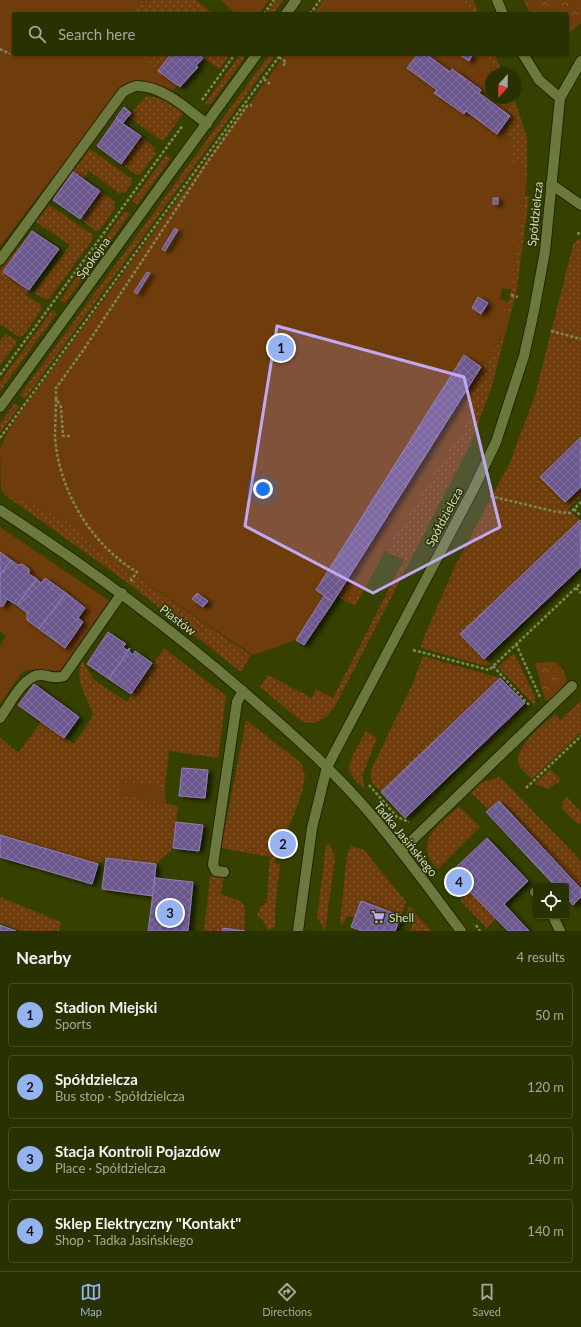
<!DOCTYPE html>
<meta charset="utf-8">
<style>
body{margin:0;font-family:Lato,sans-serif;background:#30390a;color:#f1f3f6}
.controls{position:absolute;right:12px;bottom:12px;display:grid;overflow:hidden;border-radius:4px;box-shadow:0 1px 3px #0004}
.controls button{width:36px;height:36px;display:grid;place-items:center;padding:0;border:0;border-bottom:1px solid #444c22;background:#283100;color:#f1f3f6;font:20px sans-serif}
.compass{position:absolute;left:485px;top:68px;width:36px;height:36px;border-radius:50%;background:#283100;box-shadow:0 1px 3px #0004;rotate:202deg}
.you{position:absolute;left:263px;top:489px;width:14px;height:14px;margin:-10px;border:3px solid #fff;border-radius:50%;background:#1a73e8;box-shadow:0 0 0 6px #1a73e833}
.badge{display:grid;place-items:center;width:26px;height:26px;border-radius:50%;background:#95b2f1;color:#111;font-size:13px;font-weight:700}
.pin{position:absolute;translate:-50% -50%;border:2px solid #fff;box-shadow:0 1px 4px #0006}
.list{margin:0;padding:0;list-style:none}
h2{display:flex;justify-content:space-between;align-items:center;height:52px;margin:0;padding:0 16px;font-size:17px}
h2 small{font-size:13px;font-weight:400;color:#a5a999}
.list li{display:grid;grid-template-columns:26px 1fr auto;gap:12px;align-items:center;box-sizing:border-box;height:64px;margin:0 8px 8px;padding:0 8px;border:1px solid #444c22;border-radius:4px}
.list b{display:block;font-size:15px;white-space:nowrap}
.list p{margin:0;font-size:13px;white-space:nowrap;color:#a5a999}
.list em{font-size:13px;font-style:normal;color:#a5a999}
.icon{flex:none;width:22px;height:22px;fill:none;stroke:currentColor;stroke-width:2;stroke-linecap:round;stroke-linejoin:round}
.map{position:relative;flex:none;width:581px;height:931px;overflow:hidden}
.search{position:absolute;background:#283100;box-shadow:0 1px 3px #0004;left:12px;right:12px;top:12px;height:44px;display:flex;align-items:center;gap:10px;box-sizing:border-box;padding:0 14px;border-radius:4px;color:#a5a999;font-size:15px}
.sheet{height:340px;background:#283100}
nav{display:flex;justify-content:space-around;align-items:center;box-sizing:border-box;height:56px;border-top:1px solid #444c22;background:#283100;font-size:11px;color:#a5a999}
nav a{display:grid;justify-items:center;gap:2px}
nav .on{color:#95b2f1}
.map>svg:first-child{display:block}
.grass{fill:url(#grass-dots);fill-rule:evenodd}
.forest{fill:url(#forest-crowns)}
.garden{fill:#6e3d0b}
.building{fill:url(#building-cross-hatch);stroke:#907db5;filter:url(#shadow)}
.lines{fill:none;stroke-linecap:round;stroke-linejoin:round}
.service-casing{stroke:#1f2506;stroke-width:12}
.minor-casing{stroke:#1f2506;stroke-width:12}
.tertiary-casing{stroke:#1f2506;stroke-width:12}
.path{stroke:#7e8856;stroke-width:2.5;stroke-dasharray:3 2;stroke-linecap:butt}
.service{stroke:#6b793d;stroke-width:10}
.minor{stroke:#6b793d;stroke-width:10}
.tertiary{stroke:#6b793d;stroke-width:10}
.marked{fill:#c2a8f3;fill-opacity:0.2;stroke:#c2a8f3;stroke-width:3;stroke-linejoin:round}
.labels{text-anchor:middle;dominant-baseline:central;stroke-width:3;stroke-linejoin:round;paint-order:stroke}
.street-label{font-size:12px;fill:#d5ddbe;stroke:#2c3506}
.poi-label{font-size:12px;fill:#d5ddbe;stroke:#2c3506;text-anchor:start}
</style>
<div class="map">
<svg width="581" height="931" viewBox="0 0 581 931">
<defs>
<pattern id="grass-dots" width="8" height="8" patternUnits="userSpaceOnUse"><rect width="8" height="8" fill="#6e3d0b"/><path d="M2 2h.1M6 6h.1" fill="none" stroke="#82592d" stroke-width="1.8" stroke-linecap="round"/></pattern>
<pattern id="forest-crowns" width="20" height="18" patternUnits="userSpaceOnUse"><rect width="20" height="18" fill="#6e3d0b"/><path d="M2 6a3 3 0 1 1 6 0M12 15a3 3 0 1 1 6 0" fill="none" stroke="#82592d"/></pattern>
<pattern id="building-cross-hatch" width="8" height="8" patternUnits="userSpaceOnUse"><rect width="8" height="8" fill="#6c598e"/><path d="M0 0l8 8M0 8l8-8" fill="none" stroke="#80709c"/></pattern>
<filter id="shadow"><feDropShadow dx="4.5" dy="2.5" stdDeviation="2" flood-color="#0009"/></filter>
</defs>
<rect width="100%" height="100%" fill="#364100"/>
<g class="grass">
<polygon points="150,0 196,0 213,14 125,14"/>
<polygon points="276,0 283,0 273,14 266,14"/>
<polygon points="464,0 473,0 479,14 470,14"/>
<polygon points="142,54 171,54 158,71"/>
<polygon points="197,54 230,54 220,69"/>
<polygon points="240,54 247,54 211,104 204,105"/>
<polygon points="270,54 276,54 25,399 20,395"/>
<polygon points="486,54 495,54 503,74 494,74"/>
<polygon points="147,96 164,99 185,111 164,140 160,140 128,116"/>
<polygon points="504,98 514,98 527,137 527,180 515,180 472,127 509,109"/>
<polygon points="141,136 155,148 154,151 156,153 140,175 135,174 120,163"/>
<polygon points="90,149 132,179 132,183 125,193 123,192 120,194 89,171 83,179 73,172"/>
<polygon points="166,155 171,158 137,205 132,201"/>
<polygon points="100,191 115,202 114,205 115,208 100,230 96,231 80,219"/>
<path d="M524,196H529L517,290L491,389L470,445L335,706C328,717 318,726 304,722C298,720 267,692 260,687L268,675L312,698L316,689L333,698L404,560L385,551L355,606L336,596L506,330L486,314ZM502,288L511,289L509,303L500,299ZM450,427L461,433H459L353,598L345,593Z"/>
<polygon points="49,205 93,235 92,237 93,239 49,299 45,299 34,293 70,245 36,222"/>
<polygon points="125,211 130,214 65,303 60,300"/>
<polygon points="32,231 4,272 29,290 25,295 40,304 42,309 23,336 19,337 3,326 0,326 0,270"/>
<polygon points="581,239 581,437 540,477 565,502 581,487 581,497 568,509 580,520 460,634 484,659 492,664 486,666 424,649 421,647 421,644 455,566 510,462 535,395 573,245 577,240"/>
<polygon points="52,310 57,313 0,391 0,382"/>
<polygon points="6,334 16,340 16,344 0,365 0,341"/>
<polygon points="15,403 20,406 0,433 0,423"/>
<polygon points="1,490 14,500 21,499 79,527 91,546 251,655 241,672 128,583 5,495"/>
<path d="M164,648L226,696L218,758L169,751L165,788L123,782L120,794L166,803L178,807L173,848L156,864L106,858L98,864L0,835V737L18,753L41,722L74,744L91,719L93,714C86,695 74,681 82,660L94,680L127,702Z"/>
<polygon points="514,653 535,697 535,706 498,667"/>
<path d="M423,656L500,678L381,792C373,785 369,781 371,770L412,685Z"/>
<path d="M581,701V733L532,779C528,775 522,771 519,765C512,748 544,725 555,714L560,720Z"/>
<polygon points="246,720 301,763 305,775 302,793 283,842 282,848 277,848 275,863 280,864 275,911 275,927 268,930 262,919 257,916 260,907 264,905 267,901 270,857 221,848"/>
<polygon points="366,731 377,738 362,776 365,789 355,780 349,770 351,759"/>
<polygon points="550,769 561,780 549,789 534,784"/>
<polygon points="500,777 581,861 581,889 499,801 489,810 471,793 482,782"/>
<polygon points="567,797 581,812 581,824 577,823 562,809 563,801"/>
<path d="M459,806L480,827L438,869C411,842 439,825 459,806Z"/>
<polygon points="329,844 331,846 335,858 325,931 317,917 326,846"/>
<polygon points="351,846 364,850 406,902 401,916 361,901 355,918 347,916 343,925 340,923 347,854"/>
<polygon points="215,873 224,875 221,894 240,901 245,906 245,931 223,928 222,931 204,931 210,877"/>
<polygon points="469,891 496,919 487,928 460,900"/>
<polygon points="0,897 61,922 59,931 21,931 0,923"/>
<polygon points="409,906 431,931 410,931 414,920 406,915"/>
</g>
<g class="forest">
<polygon points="524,0 581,0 581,23 567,35 567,14 530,14"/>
<path d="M551,662L557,663C573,680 566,686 552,701L545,700L535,663Z"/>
</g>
<g class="garden">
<path d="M0,0H150L125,14H14V54H142L158,71L178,85L172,91C151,82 140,77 120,90L0,246Z"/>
<polygon points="220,0 269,0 259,14 236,14"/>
<polygon points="323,0 464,0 470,14 313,14"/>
<polygon points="285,54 486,54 494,74 491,74 491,98 504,98 510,116 508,129 512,154 511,161 521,166 527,180 512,289 502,288 500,299 510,303 506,330 304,645 296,640 253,655 91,546 79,527 21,499 14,500 1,490 0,448 10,427 247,105 249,105"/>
<polygon points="462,405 474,412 354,599 345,593 450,427 449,426"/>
<path d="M0,527L111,602L59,672L56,670L54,675C44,671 31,667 22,672L0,704V646L6,636L0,632V606H3L7,599L27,613V620L64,647L83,622L78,618L85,608L45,578L41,583L29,574V569L22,564L18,565L0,552Z"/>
<polygon points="123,782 165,788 166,803 120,794"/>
</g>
<g class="building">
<polygon points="171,54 197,54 203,58 196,66 198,67 180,87 158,71"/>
<polygon points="418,54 426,54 450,72 452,69 481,90 479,93 510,116 497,134 466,111 464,114 434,93 437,90 407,68"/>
<polygon points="461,54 473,54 469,61 460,55"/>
<polygon points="124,107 131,113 122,124 116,118"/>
<polygon points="116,119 141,136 121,164 97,146"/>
<polygon points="73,172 100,191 80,219 53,200"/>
<rect x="493" y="198" width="5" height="6"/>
<polygon points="175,228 178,230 165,251 162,249"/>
<polygon points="32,231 59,249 29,290 3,272"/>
<polygon points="147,272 150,273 137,294 134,292"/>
<polygon points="478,297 488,303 481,314 472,308"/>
<polygon points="464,355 481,367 333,602 316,590"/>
<polygon points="581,437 581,487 565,502 540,477"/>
<polygon points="580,520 581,567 484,659 460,634"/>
<polygon points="0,552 11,560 0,575"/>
<polygon points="11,560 18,565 22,564 29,569 29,574 37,579 17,605 7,599 3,606 0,606 0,575"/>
<polygon points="45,578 66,593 39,629 27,620 27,613 17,605 37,579 41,583"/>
<polygon points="66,593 85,608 78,618 83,622 65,648 39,629"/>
<polygon points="197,593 208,601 203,607 192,599"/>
<polygon points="324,596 333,602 304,645 296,640"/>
<polygon points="108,632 126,644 123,647 127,650 130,648 109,679 87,664"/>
<polygon points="130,648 129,651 133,655 135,651 152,663 131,694 109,679"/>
<polygon points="500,678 525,703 405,818 381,792"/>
<polygon points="34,684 79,717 64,738 18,705"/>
<polygon points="182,768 208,770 205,798 179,796"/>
<polygon points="499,801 581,889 581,897 573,905 566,898 566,886 555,886 486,812"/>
<polygon points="176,822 203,825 199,851 173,848"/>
<polygon points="0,835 98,864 92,884 0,857"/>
<polygon points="487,838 528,881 504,904 529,931 508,931 451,872"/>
<polygon points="106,858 156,864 153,896 102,889"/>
<polygon points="155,878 193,882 188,931 148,931"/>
<polygon points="361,901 401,916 395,931 362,931 351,927"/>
<polygon points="0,925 16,931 0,931"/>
<polygon points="223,928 245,931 222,931"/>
</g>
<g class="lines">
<g class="service-casing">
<g id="service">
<path d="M0,260L123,92C127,90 133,86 137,86C163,86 187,109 207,124"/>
<path d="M0,718C8,707 24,675 40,675C49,675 55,680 64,676L122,593"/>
<polyline points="401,851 572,686"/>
<polyline points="224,872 216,871 213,865 237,702 243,691"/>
<polyline points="535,892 536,893"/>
<polyline points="553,916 560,931"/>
</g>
</g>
<g class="minor-casing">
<g id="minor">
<polyline points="286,14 296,0"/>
<polyline points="551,184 581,205"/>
<polyline points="0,407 257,54"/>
<path d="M0,510C86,566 168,626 245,693C288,730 331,768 368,811C401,849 431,891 461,931"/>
</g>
</g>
<g class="tertiary-casing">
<g id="tertiary">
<polyline points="497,0 503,14"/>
<polyline points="523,54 539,80 560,98"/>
<polyline points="298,931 312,828 327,767 473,490 496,442 524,356 534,311 545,251 560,98 581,61"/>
</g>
</g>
<g class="path">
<polyline points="264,14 274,0"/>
<polyline points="310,14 320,0"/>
<polyline points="0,49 10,54"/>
<polyline points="279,57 286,62 284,65 285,67"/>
<polyline points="264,79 270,84"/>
<polyline points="202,100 235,54"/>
<polyline points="577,233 581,234"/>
<polyline points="511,295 518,297"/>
<polyline points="551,331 581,339"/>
<polyline points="0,375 183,125"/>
<path d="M56,399C56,411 55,424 55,436C58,489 91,545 137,572L130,582"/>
<polyline points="70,436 63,436 61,407 56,398 56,388 82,352 208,161 247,106 252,105"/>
<polyline points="0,438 281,54"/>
<polyline points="490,496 557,512 570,513 581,502"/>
<polyline points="574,509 581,516"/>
<polyline points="576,588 581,593"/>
<polyline points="516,644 540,697"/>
<polyline points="413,650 489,670 581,583"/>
<polyline points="493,666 530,706"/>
<polyline points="369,785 397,817 409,822"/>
<polyline points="526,788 581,736"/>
<polyline points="476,925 480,931"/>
</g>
<use href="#service" class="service"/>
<use href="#minor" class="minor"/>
<use href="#tertiary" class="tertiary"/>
</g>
<path class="marked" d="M277,326L464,377L500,527L373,593L245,526Z"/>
<defs>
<g id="supermarket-bare" transform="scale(1.08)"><path d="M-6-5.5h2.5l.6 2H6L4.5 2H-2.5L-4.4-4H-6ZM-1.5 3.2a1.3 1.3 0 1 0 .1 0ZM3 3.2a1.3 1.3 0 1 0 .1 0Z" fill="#c2a8f3" stroke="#2c3506" stroke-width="2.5" paint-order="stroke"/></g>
</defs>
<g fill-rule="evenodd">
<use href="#supermarket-bare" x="378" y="917"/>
</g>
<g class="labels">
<g class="street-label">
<text transform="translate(535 214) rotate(-84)">Spółdzielcza</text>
<text transform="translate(93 258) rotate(-54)">Spokojna</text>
<text transform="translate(444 517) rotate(-62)">Spółdzielcza</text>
<text transform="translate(178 620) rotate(38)">Piastów</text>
<text transform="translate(406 839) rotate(51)">Tadka Jasińskiego</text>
</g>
<g class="poi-label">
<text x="389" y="917">Shell</text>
</g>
</g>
</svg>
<div class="controls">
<button><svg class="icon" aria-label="locate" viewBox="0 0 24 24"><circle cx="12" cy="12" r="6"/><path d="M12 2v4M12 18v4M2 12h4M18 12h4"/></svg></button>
</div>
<svg class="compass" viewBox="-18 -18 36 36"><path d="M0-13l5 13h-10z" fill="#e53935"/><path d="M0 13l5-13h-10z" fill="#a5a999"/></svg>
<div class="you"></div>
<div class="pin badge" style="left:281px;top:348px">1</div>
<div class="pin badge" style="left:283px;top:844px">2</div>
<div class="pin badge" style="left:170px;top:913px">3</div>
<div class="pin badge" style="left:459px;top:882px">4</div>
<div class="search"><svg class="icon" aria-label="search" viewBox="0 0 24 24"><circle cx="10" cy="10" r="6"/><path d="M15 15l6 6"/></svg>Search here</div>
</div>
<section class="sheet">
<h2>Nearby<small>4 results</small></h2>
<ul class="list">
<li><span class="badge">1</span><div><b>Stadion Miejski</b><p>Sports</p></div><em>50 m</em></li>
<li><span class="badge">2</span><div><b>Spółdzielcza</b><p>Bus stop · Spółdzielcza</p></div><em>120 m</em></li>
<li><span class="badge">3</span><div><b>Stacja Kontroli Pojazdów</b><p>Place · Spółdzielcza</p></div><em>140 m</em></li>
<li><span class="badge">4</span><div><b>Sklep Elektryczny &quot;Kontakt&quot;</b><p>Shop · Tadka Jasińskiego</p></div><em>140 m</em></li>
</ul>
</section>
<nav>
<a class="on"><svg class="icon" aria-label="map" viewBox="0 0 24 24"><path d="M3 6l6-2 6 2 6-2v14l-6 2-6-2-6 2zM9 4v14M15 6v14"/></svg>Map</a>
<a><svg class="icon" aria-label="directions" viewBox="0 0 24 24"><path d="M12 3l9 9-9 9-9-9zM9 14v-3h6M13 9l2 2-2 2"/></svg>Directions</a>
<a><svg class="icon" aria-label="saved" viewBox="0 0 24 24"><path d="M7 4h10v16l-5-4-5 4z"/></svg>Saved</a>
</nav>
